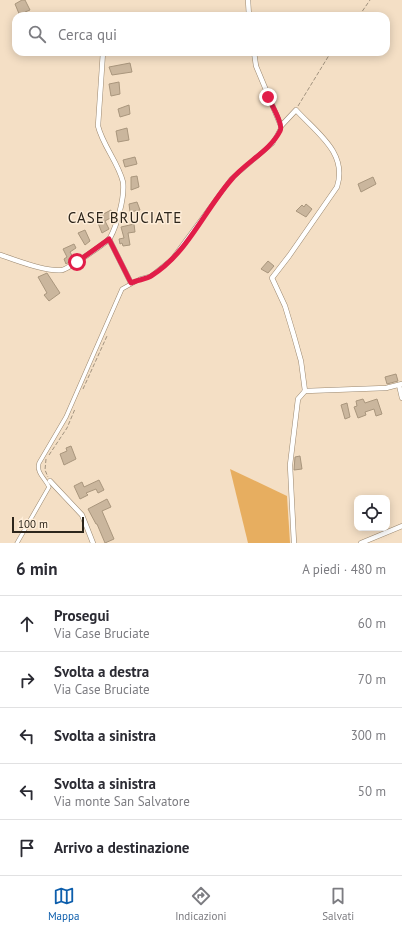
<!DOCTYPE html>
<html lang="it">
<meta charset="utf-8">
<style>
body{margin:0;font-family:"PT Sans",sans-serif;background:#f2f2f3;color:#2b2b33}
.controls{position:absolute;right:12px;bottom:12px;display:grid;overflow:hidden;border-radius:8px;box-shadow:0 2px 10px #0003}
.controls button{width:36px;height:36px;display:grid;place-items:center;padding:0;border:0;border-bottom:1px solid #e1e1e2;background:#fff;color:#2b2b33;font:20px sans-serif}
.scale{position:absolute;left:12px;bottom:10px;width:72px;box-sizing:border-box;padding-left:4px;border:2px solid #2c251b;border-top:0;font-size:11px;line-height:14px;white-space:nowrap;color:#2c251b;-webkit-text-stroke:3px #feedd8;paint-order:stroke}
.stop{position:absolute;width:12px;height:12px;margin:-9px;border:3px solid #e11d48;border-radius:50%;background:#fff}
.stop.end{background:#e11d48;border-color:#fff;box-shadow:0 1px 4px #0008}
.list{margin:0;padding:0;list-style:none}
h2{display:flex;justify-content:space-between;align-items:center;height:52px;margin:0;padding:0 16px;font-size:17px}
h2 small{font-size:13px;font-weight:400;color:#7c7c81}
.list li{display:grid;grid-template-columns:26px 1fr auto;gap:12px;align-items:center;box-sizing:border-box;height:56px;padding:0 16px;border-top:1px solid #e1e1e2}
.list b{display:block;font-size:15px;white-space:nowrap}
.list p{margin:0;font-size:13px;white-space:nowrap;color:#7c7c81}
.list em{font-size:13px;font-style:normal;color:#7c7c81}
.icon{flex:none;width:22px;height:22px;fill:none;stroke:currentColor;stroke-width:2;stroke-linecap:round;stroke-linejoin:round}
.map{position:relative;flex:none;width:402px;height:543px;overflow:hidden}
.search{position:absolute;background:#fff;box-shadow:0 2px 10px #0003;left:12px;right:12px;top:12px;height:44px;display:flex;align-items:center;gap:10px;box-sizing:border-box;padding:0 14px;border-radius:12px;color:#7c7c81;font-size:15px}
.sheet{height:332px;background:#fff}
nav{display:flex;justify-content:space-around;align-items:center;box-sizing:border-box;height:56px;border-top:1px solid #e1e1e2;background:#fff;font-size:11px;color:#7c7c81}
nav a{display:grid;justify-items:center;gap:2px}
nav .on{color:#0d5eac}
.map>svg:first-child{display:block}
.green{fill:#e7ae60}
.building{fill:#cab69d;stroke:#a9967d}
.lines{fill:none;stroke-linecap:round;stroke-linejoin:round}
.pedestrian-casing{stroke:#9a876f;stroke-width:4.5}
.minor-casing{stroke:#9a876f;stroke-width:5.5}
.path{stroke:#a1927e;stroke-width:1;stroke-dasharray:4 2;stroke-linecap:butt}
.pedestrian{stroke:#fff;stroke-width:3.5}
.minor{stroke:#fff;stroke-width:4.5}
.route{stroke:#e11d48;stroke-width:5}
.labels{text-anchor:middle;dominant-baseline:central;stroke-width:3;stroke-linejoin:round;paint-order:stroke}
.neighbourhood-label{font-size:15px;letter-spacing:1px;fill:#2c251b;stroke:#feedd8}
</style>
<div class="map">
<svg width="402" height="543" viewBox="0 0 402 543">
<rect width="100%" height="100%" fill="#f4dfc5"/>
<polygon class="green" points="230,469 287,496 290,543 248,543"/>
<g class="building">
<polygon points="22,0 25,0 30,10 25,12 26,14 20,16 15,4"/>
<polygon points="130,63 132,72 112,75 109,67"/>
<polygon points="119,82 120,94 111,96 109,84"/>
<polygon points="129,105 130,114 120,117 118,109"/>
<polygon points="127,128 129,140 118,142 116,131"/>
<polygon points="135,157 137,164 125,167 123,160"/>
<polygon points="137,176 139,187 131,190 131,177"/>
<polygon points="373,177 376,184 361,192 358,184"/>
<polygon points="137,202 140,210 130,212 129,204"/>
<polygon points="306,204 312,209 306,217 296,211 302,205 304,207"/>
<polygon points="111,210 114,216 105,221 109,229 102,233 96,218"/>
<polygon points="134,224 135,232 128,233 130,245 123,246 122,243 120,244 119,239 124,238 121,227"/>
<polygon points="85,230 90,241 85,245 78,233"/>
<polygon points="74,244 76,248 70,252 74,259 66,264 64,259 67,257 63,249"/>
<polygon points="268,261 274,266 268,273 261,269"/>
<polygon points="47,273 60,293 49,301 44,295 47,293 38,277"/>
<polygon points="396,374 398,381 387,384 385,377"/>
<polygon points="363,399 365,403 377,399 382,414 376,416 374,409 365,412 366,415 358,418 354,407 357,406 356,401"/>
<polygon points="347,403 350,417 345,419 341,405"/>
<polygon points="71,446 76,459 64,465 60,454 67,451 66,448"/>
<polygon points="300,456 302,469 294,470 295,457"/>
<polygon points="99,480 104,490 98,493 96,489 86,493 88,495 80,499 74,486 82,482 84,487"/>
<polygon points="107,499 111,507 102,511 114,539 105,543 97,524 96,524 88,509"/>
</g>
<g class="lines">
<g class="pedestrian-casing">
<path id="pedestrian" d="M17,543L49,487C45,478 36,473 39,463L66,417L122,289L140,279L151,276L172,259L231,179L273,143C275,136 280,133 281,126"/>
</g>
<g class="minor-casing">
<g id="minor">
<polyline points="248,0 249,16"/>
<path d="M254,52L256,66L281,126L296,110C317,133 348,153 337,187L289,256L272,278L285,306L294,336L301,361L305,391"/>
<polyline points="109,239 131,283"/>
<path d="M0,255C17,260 45,272 62,270C68,269 107,242 110,238C117,225 125,197 123,182C118,162 103,146 98,126L103,52"/>
<polyline points="399,385 402,398"/>
<polyline points="50,481 82,515 93,543"/>
<polyline points="294,543 290,465 298,399 305,391 386,388 402,384"/>
<polyline points="361,543 402,526"/>
</g>
</g>
<g class="path">
<polyline points="359,16 370,0"/>
<polyline points="298,106 331,52"/>
<polyline points="83,389 107,336"/>
<polyline points="49,455 67,428 75,409"/>
<polyline points="46,459 45,470 48,477"/>
</g>
<use href="#pedestrian" class="pedestrian"/>
<use href="#minor" class="minor"/>
</g>
<g class="lines">
<path class="route" d="M77,262L109,239L131,283C137,280 147,279 151,276C187,254 204,211 231,180C246,162 270,151 280,131C284,125 271,104 268,97"/>
</g>
<g class="labels">
<g class="neighbourhood-label">
<text x="125" y="217">CASE BRUCIATE</text>
</g>
</g>
</svg>
<div class="controls">
<button><svg class="icon" aria-label="locate" viewBox="0 0 24 24"><circle cx="12" cy="12" r="6"/><path d="M12 2v4M12 18v4M2 12h4M18 12h4"/></svg></button>
</div>
<div class="scale">100 m</div>
<div class="stop" style="left:77px;top:262px"></div>
<div class="stop end" style="left:268px;top:97px"></div>
<div class="search"><svg class="icon" aria-label="search" viewBox="0 0 24 24"><circle cx="10" cy="10" r="6"/><path d="M15 15l6 6"/></svg>Cerca qui</div>
</div>
<section class="sheet">
<h2>6 min<small>A piedi · 480 m</small></h2>
<ul class="list">
<li><svg class="icon" aria-label="ahead" viewBox="0 0 24 24"><path d="M12 20V5M6 11l6-6 6 6"/></svg><div><b>Prosegui</b><p>Via Case Bruciate</p></div><em>60 m</em></li>
<li><svg class="icon" aria-label="right" viewBox="0 0 24 24"><path d="M7 20v-9h11M14 6l5 5-5 5"/></svg><div><b>Svolta a destra</b><p>Via Case Bruciate</p></div><em>70 m</em></li>
<li><svg class="icon" aria-label="left" viewBox="0 0 24 24"><path d="M17 20v-9H6M10 6l-5 5 5 5"/></svg><div><b>Svolta a sinistra</b></div><em>300 m</em></li>
<li><svg class="icon" aria-label="left" viewBox="0 0 24 24"><path d="M17 20v-9H6M10 6l-5 5 5 5"/></svg><div><b>Svolta a sinistra</b><p>Via monte San Salvatore</p></div><em>50 m</em></li>
<li><svg class="icon" aria-label="arrive" viewBox="0 0 24 24"><path d="M6 21V4h12l-3 4 3 4H6"/></svg><div><b>Arrivo a destinazione</b></div></li>
</ul>
</section>
<nav>
<a class="on"><svg class="icon" aria-label="map" viewBox="0 0 24 24"><path d="M3 6l6-2 6 2 6-2v14l-6 2-6-2-6 2zM9 4v14M15 6v14"/></svg>Mappa</a>
<a><svg class="icon" aria-label="directions" viewBox="0 0 24 24"><path d="M12 3l9 9-9 9-9-9zM9 14v-3h6M13 9l2 2-2 2"/></svg>Indicazioni</a>
<a><svg class="icon" aria-label="saved" viewBox="0 0 24 24"><path d="M7 4h10v16l-5-4-5 4z"/></svg>Salvati</a>
</nav>
